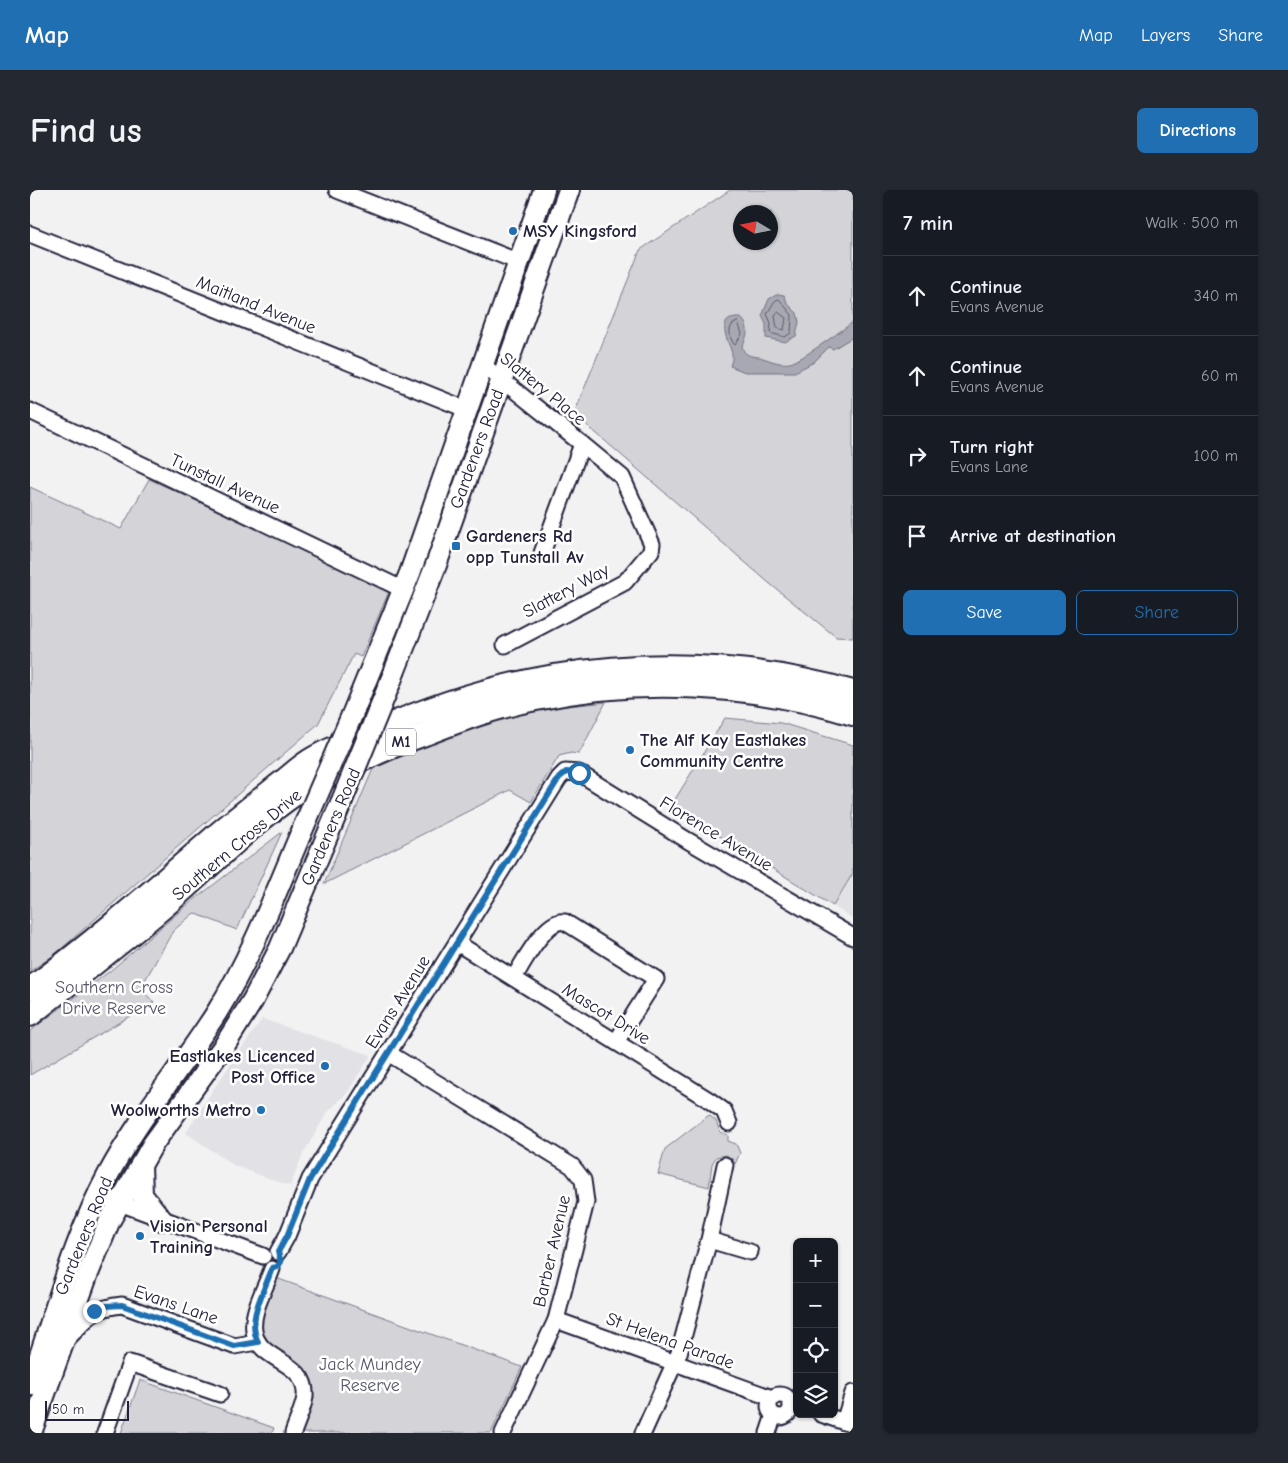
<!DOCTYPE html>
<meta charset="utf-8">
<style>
body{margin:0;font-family:"Comic Neue",sans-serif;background:#242831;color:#f1f3f6}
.controls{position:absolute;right:15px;bottom:15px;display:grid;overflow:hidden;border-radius:8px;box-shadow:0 1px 4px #0004}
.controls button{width:45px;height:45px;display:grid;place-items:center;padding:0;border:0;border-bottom:1px solid #363941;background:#171b24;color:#f1f3f6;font:25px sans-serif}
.compass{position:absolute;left:703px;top:15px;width:45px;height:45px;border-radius:50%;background:#171b24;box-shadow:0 1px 4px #0004;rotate:280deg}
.scale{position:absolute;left:15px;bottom:12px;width:84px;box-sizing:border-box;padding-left:5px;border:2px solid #22223b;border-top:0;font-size:14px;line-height:18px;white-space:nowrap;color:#22223b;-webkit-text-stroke:4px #fff;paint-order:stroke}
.stop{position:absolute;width:15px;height:15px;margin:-11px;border:4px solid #1f6fb2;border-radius:50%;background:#fff}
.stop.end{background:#1f6fb2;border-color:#fff;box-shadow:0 1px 5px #0008}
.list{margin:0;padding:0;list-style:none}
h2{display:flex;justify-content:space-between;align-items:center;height:65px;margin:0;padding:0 20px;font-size:21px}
h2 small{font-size:16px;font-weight:400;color:#9ea1a6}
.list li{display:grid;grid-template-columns:32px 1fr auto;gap:15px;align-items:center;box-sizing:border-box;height:80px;padding:0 20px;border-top:1px solid #363941}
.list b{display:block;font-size:19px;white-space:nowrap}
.list p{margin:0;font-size:16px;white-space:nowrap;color:#9ea1a6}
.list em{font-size:16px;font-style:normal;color:#9ea1a6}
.actions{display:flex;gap:10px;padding:15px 20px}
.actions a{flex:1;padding:11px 0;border:1px solid #1f6fb2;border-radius:8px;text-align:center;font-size:18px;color:#1f6fb2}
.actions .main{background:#1f6fb2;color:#fff}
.icon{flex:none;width:28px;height:28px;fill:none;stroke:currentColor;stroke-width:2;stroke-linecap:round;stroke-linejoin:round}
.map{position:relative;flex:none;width:823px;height:1243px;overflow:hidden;border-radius:8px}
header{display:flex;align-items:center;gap:30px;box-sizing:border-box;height:70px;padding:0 25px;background:#1f6fb2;color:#fff}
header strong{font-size:24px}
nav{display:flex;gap:28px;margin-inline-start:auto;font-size:18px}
.intro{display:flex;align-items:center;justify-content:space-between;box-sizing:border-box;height:120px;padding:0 30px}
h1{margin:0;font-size:35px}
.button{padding:12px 22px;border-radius:8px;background:#1f6fb2;color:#fff;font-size:18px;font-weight:700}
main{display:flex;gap:30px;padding:0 30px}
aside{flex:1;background:#171b24;border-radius:8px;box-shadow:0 1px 4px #0004}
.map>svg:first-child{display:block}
.built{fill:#e2e2e6}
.green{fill:#d3d3d8;stroke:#7a7a8a;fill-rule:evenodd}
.water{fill:#a8a8b2;stroke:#727282}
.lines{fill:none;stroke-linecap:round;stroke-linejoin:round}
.shore{stroke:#58586b;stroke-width:1}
.minor-casing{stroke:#22223b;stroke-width:19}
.major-casing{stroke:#22223b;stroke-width:24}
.highway-casing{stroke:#22223b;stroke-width:26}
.minor{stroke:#fff;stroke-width:15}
.major{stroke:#fff;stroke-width:20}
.highway{stroke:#fff;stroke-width:22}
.major-bridge-casing{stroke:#22223b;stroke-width:24;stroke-linecap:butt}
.major-bridge{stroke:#fff;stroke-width:20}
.route{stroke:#1f6fb2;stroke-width:6}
.poi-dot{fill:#1f6fb2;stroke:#fff;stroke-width:2}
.labels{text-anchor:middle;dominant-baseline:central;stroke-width:5;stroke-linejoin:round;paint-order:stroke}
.shield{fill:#fff;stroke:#646476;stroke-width:1}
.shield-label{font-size:16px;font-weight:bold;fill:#22223b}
.poi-label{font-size:18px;font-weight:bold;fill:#22223b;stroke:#fff;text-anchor:start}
.street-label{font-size:18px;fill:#22223b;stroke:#fff}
.park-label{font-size:18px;fill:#57576a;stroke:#fff}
</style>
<header>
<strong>Map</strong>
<nav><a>Map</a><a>Layers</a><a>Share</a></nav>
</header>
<div class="intro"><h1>Find us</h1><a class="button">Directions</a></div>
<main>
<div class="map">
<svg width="823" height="1243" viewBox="0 0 823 1243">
<rect width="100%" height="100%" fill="#f2f2f3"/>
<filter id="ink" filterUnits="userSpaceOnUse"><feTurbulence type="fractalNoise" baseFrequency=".02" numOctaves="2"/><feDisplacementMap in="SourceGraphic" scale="10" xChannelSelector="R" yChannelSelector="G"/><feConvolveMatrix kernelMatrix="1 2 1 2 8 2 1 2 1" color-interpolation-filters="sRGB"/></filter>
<g filter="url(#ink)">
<g class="built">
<polygon points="823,683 823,729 803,716"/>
<polygon points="232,829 341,865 317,903 297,923 273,964 260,996 205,976 156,943 182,901"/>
</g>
<g class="green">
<path d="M700,0H823V448L806,447L739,393L544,224L610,60ZM711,22H741V52H711Z"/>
<polygon points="119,289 360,399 331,467 324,464 288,534 23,766 0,781 0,297 91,339"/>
<path d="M576,512L549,564L541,563L529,566L501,612L480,600L294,694L343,579C395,556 448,532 504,521C528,516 553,515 576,512Z"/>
<polygon points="695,528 751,533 823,555 823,683 803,716 641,616"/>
<polygon points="252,642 207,740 164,723 143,741 110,799 124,812 0,885 0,841 80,781 156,716"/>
<polygon points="679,925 686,931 690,942 698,945 698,951 706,954 710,963 705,974 697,965 686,967 682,974 679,997 628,984 635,959"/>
<path d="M246,1088L492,1177L461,1243H270C275,1231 281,1219 283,1207C291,1167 225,1171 230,1131C232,1117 241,1101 246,1088Z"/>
<polygon points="110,1190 244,1238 242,1243 91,1243"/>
</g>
<g class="water">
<polygon points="748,104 754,105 758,114 767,123 769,132 766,146 755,152 736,148 736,134 732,126 739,109"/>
<path d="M711,128C720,136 718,146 712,156C714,166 721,166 729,167C739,169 747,175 760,173C770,171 812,140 823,132V147L803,159L799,157L784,172L765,182H715L700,176C701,172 703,169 702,164C700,153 682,126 711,128Z"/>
</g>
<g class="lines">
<g class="shore">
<polygon points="749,109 762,125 761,143 755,147 740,143 741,133 737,124 744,112"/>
<polygon points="748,122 756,128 754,140 747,138 745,126"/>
<path d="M708,132L712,144L705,155C700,150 698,141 702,135Z"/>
</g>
<g class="minor-casing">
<g id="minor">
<polyline points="307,0 489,72"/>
<polyline points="0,44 438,220"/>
<polyline points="453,175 552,254 512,363"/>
<polyline points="0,221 374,400"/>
<polyline points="475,455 595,392 621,361 622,354 592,287 552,254"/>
<polyline points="427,753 679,910 694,921 699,933"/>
<path d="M484,788C492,774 517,727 535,732L626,789L586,852"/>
<polyline points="358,863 542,976 553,990 556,1012 526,1130 473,1243"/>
<polyline points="68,1005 233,1066"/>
<polyline points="679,1050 720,1062"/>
<polyline points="248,1062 257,1046 280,989 529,588 535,582 549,583 657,650 823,747"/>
<path d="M242,1079C236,1097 221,1121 224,1141C228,1173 278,1169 275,1207C273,1219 267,1231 263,1243"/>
<polyline points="526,1130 742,1208"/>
<path d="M35,1151C57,1130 60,1118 92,1115L204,1156L228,1152"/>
<circle cx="750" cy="1216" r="11"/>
<polyline points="791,1224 823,1235"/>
<polyline points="814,1232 823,1203"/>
<polyline points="75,1243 100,1173 190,1204"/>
<polyline points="613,1243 649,1163 679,1050 695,975"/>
<polyline points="738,1243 744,1225"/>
</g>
</g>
<g class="major-casing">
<g id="major">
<polyline points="360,493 406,375 539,0"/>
<polyline points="322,525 380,383 514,0"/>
<polyline points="111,974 112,1005 132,1030"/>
<path d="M0,1195C24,1127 44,1048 78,985C109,927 152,877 187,822C223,764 247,699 274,636"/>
<polyline points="1,1243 57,1086 80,1030 123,954 196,853 223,810 250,758 311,613"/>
</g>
</g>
<g class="highway-casing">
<g id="highway">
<path d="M0,799C64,752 123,700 183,648C204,630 226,613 247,596C259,587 271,575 284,568C304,556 327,549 348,540C501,472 662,457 823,502"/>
<path d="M0,825C43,790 88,756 130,720C176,681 218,636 268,602C279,594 293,589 305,583C335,568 364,555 395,544C431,530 468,516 506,509C610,487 721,493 823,524"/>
</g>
</g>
<use href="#minor" class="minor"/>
<use href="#major" class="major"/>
<use href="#highway" class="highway"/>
<g class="major-bridge-casing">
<g id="major-bridge">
<polyline points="311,613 360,493"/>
<polyline points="274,636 322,525"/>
</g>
</g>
<use href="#major-bridge" class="major-bridge"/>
</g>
</g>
<g class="lines" filter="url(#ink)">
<path class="route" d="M64,1121L75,1116L92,1115L204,1156L228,1152C216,1129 235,1101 242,1078L247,1077L251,1072L248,1062L257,1046L280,989L529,588L536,582L549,583"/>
</g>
<g class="poi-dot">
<circle cx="483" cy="41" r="5"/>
<rect x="421" y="351" width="10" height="10" rx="2.5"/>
<circle cx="600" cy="560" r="5"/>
<circle cx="295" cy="876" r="5"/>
<circle cx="231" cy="920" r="5"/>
<circle cx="110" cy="1046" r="5"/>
</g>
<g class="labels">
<rect class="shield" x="356" y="538.5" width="30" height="27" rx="4"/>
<g class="shield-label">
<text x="371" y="552">M1</text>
</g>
<g class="poi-label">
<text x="493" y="41">MSY Kingsford</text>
<text x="436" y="346">Gardeners Rd<tspan x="436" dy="21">opp Tunstall Av</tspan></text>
<text x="610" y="550">The Alf Kay Eastlakes<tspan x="610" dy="21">Community Centre</tspan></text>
<text x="285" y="866" text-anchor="end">Eastlakes Licenced<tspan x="285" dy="21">Post Office</tspan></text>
<text x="221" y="920" text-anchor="end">Woolworths Metro</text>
<text x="120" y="1036">Vision Personal<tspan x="120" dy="21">Training</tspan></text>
</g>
<g class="street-label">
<text transform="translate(226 115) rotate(22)">Maitland Avenue</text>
<text transform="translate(513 199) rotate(39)">Slattery Place</text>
<text transform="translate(447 259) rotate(-70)">Gardeners Road</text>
<text transform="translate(195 294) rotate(25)">Tunstall Avenue</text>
<text transform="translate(536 401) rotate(-28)">Slattery Way</text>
<text transform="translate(301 637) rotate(-67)">Gardeners Road</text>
<text transform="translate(686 644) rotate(31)">Florence Avenue</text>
<text transform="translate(207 655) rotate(-40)">Southern Cross Drive</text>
<text transform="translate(368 812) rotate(-58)">Evans Avenue</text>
<text transform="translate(576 824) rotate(32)">Mascot Drive</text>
<text transform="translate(54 1046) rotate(-68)">Gardeners Road</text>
<text transform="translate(522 1061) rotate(-77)">Barber Avenue</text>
<text transform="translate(146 1115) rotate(19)">Evans Lane</text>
<text transform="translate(640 1151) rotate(20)">St Helena Parade</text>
</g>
<g class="park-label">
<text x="84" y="797">Southern Cross<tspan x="84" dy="21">Drive Reserve</tspan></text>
<text x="340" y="1174">Jack Mundey<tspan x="340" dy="21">Reserve</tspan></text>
</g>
</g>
</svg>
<div class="controls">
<button>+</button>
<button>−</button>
<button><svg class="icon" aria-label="locate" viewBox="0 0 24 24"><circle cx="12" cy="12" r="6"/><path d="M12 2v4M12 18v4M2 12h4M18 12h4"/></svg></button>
<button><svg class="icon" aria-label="layers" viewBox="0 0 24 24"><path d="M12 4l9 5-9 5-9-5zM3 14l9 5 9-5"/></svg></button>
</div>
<svg class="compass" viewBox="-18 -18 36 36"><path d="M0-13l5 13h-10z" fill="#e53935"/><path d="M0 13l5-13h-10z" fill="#9ea1a6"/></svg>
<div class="scale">50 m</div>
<div class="stop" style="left:549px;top:583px"></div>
<div class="stop end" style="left:64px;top:1121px"></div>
</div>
<aside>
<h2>7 min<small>Walk · 500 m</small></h2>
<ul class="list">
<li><svg class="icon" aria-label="ahead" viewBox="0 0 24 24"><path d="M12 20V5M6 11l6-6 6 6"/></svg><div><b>Continue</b><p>Evans Avenue</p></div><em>340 m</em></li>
<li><svg class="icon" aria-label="ahead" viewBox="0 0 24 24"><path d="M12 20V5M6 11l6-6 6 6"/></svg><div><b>Continue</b><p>Evans Avenue</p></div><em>60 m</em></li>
<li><svg class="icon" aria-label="right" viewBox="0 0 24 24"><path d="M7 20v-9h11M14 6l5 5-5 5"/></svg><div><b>Turn right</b><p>Evans Lane</p></div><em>100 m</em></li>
<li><svg class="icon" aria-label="arrive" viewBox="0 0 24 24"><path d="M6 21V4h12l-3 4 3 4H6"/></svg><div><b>Arrive at destination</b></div></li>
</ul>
<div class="actions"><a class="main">Save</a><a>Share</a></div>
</aside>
</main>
